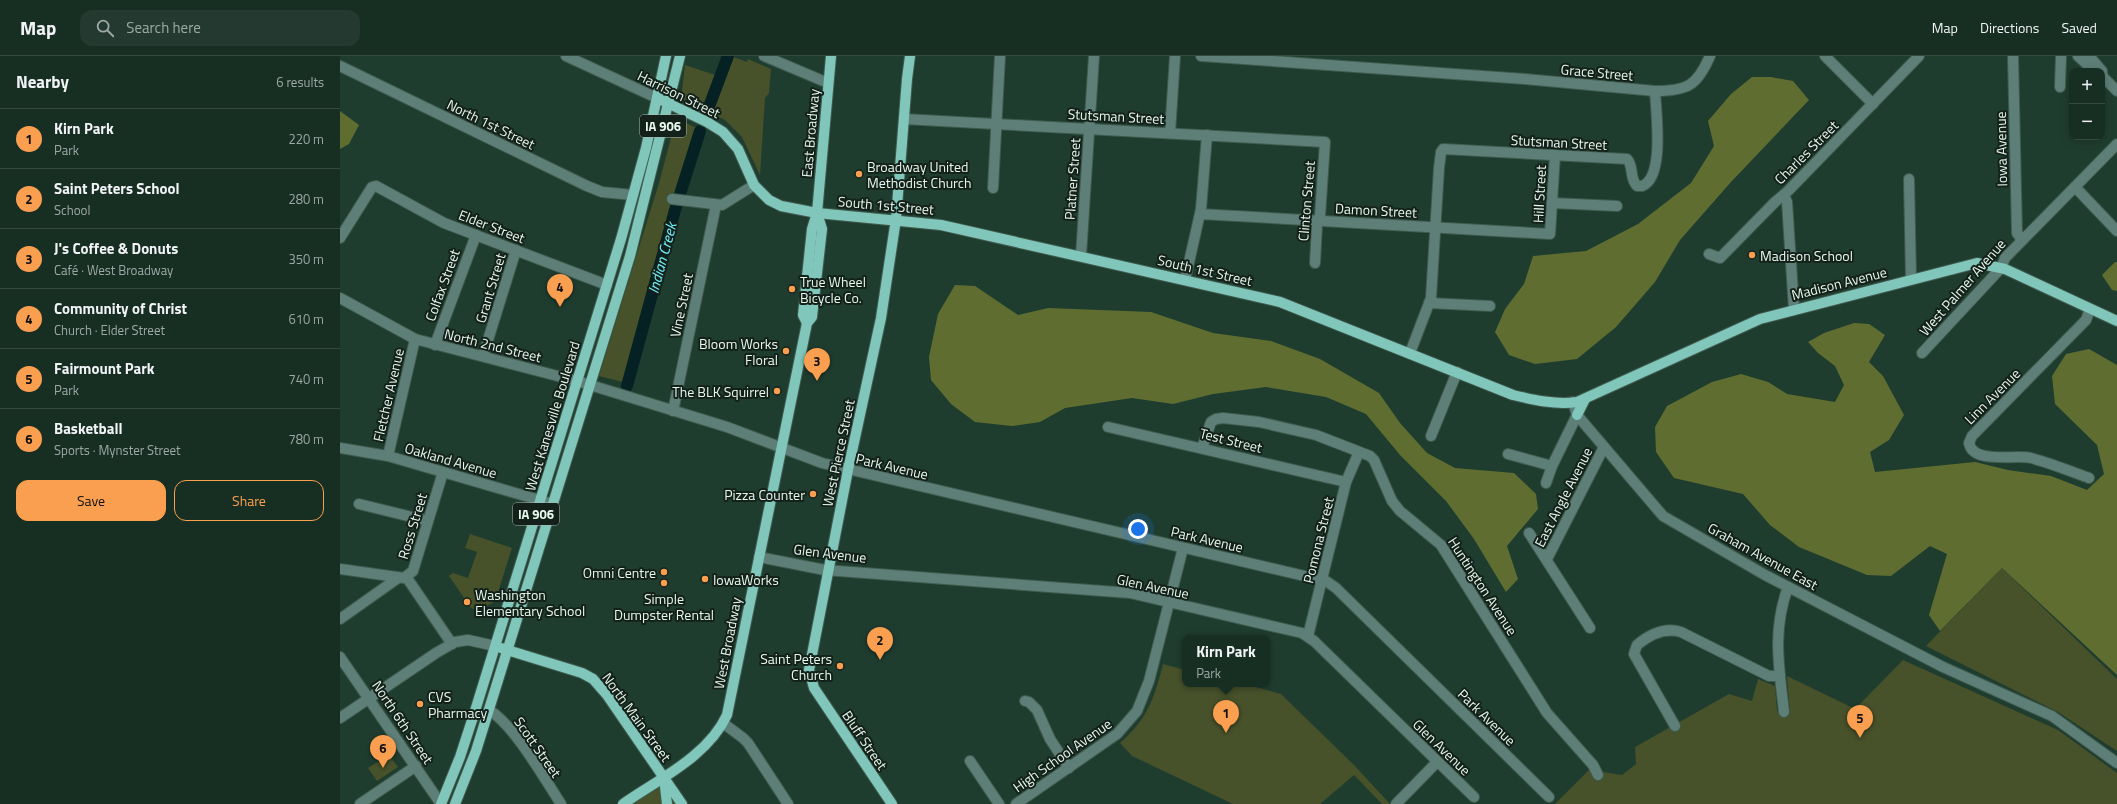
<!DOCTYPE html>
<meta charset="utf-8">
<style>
body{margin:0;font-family:"Titillium Web",sans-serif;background:#243a30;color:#f1f3f6}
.controls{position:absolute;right:12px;top:12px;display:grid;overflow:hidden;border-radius:8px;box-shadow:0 2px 10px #0003}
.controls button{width:36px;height:36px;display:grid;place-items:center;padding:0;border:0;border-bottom:1px solid #364a41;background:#172e23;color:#f1f3f6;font:20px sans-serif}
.you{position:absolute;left:798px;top:473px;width:14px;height:14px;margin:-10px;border:3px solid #fff;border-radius:50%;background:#1a73e8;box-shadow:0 0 0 6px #1a73e833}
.badge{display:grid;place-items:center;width:26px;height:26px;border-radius:50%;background:#fa9f4f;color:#111;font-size:13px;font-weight:700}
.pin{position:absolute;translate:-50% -33px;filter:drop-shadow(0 1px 2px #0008)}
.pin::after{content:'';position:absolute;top:21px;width:14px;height:12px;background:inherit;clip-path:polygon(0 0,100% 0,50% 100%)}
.popup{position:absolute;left:842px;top:579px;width:88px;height:52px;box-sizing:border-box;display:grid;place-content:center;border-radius:8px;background:#172e23;filter:drop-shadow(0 1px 3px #0005);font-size:13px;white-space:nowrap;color:#9ea8a6}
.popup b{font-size:15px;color:#f1f3f6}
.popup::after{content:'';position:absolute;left:50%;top:100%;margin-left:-8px;border:8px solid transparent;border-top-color:#172e23}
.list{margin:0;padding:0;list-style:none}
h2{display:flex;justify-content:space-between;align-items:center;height:52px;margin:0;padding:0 16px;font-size:17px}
h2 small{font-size:13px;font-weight:400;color:#9ea8a6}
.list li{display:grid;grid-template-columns:26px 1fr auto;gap:12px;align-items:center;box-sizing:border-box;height:60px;padding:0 16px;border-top:1px solid #364a41}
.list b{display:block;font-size:15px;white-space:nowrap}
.list p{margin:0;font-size:13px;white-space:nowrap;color:#9ea8a6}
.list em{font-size:13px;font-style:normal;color:#9ea8a6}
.actions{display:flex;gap:8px;padding:12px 16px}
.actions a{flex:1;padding:9px 0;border:1px solid #fa9f4f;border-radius:12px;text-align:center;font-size:14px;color:#fa9f4f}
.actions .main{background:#fa9f4f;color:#111}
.icon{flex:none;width:22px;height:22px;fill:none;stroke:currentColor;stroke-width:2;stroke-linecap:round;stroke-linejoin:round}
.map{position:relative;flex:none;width:1777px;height:748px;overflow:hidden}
header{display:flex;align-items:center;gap:24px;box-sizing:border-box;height:56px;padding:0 20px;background:#172e23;border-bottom:1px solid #364a41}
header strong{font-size:19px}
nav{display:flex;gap:22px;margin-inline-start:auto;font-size:14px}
.search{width:280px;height:36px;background:#243a30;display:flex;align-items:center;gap:10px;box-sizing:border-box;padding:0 14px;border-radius:12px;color:#9ea8a6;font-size:15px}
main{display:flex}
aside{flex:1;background:#172e23}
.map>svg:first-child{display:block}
.green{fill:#47512a}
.forest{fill:#5f6d31}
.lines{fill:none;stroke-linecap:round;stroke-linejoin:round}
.river{stroke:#052124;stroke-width:12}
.minor-casing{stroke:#3f5b4e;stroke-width:12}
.major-casing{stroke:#3f5b4e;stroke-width:12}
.minor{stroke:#5e7f78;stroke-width:10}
.major{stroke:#80c6ba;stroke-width:10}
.poi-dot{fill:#fa9f4f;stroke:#14211a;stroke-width:1.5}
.labels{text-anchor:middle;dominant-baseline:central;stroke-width:4;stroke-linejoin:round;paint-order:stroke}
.shield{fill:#14211a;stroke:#a7b8ae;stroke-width:1}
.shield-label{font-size:13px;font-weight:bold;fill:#e6f8ee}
.street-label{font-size:14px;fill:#e6f8ee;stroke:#14211a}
.poi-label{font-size:14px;fill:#e6f8ee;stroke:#14211a;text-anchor:start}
.water-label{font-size:15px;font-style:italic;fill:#71f3fe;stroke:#14211a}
</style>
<header>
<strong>Map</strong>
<div class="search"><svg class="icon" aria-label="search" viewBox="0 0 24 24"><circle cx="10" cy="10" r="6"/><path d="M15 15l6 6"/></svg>Search here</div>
<nav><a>Map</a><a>Directions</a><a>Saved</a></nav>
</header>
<main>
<aside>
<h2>Nearby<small>6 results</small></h2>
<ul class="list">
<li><span class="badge">1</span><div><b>Kirn Park</b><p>Park</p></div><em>220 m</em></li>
<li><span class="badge">2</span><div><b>Saint Peters School</b><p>School</p></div><em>280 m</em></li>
<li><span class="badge">3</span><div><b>J's Coffee &amp; Donuts</b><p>Café · West Broadway</p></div><em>350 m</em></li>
<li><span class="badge">4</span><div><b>Community of Christ</b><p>Church · Elder Street</p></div><em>610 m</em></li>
<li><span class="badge">5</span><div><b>Fairmount Park</b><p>Park</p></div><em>740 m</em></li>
<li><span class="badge">6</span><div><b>Basketball</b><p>Sports · Mynster Street</p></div><em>780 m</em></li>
</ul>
<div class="actions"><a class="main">Save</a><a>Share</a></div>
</aside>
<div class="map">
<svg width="1777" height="748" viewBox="0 0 1777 748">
<rect width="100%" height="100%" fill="#1f3d2f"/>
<g class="green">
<polygon points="384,0 391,0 407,6 408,3 431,13 429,37 425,42 420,119 402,81 385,64 341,43 345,9 375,19"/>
<polygon points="336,63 364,75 338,137 291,328 259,320 319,127"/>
<polygon points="130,478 172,492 158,536 161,541 139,555 131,552 109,520 113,517 128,522 137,496 125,492"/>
<polygon points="1662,512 1777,623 1777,695 1718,656 1586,590"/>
<polygon points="1563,604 1718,674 1777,717 1777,748 1215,748 1249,714 1282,719 1296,708 1295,691 1389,638 1412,645 1418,623 1435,630 1437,655 1450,659 1447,620 1515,653"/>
<path d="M823,608L845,614V628H905L941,638L1015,710L1050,748H1042L1014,719L980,748H893L792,700L780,687C808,662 814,643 823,608Z"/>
<polygon points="49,699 58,711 37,725 28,712"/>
<polygon points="323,720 342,748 283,748"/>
</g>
<g class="forest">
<polygon points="1412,21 1431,21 1453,25 1469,44 1391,126 1340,184 1315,226 1276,271 1237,303 1195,308 1169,299 1155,276 1165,253 1184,228 1193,200 1246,195 1298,168 1351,127 1374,90 1368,65 1391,38"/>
<polygon points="0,55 19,69 9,88 0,93"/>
<polygon points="1775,206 1777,206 1777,235 1772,234 1762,219"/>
<polygon points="615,229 635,230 678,259 708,252 811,256 873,277 931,285 980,303 1039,337 1060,367 1087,397 1115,412 1174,417 1196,438 1198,453 1167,490 1178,523 1166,536 1134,483 1106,445 1060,399 1026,358 986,341 926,331 873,338 833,348 792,342 725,352 700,366 672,370 635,366 611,348 591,324 589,301 598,258"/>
<polygon points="1514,267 1529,268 1545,279 1529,306 1543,320 1564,359 1549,384 1530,396 1535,416 1635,406 1668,414 1711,420 1747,434 1764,418 1757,389 1715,348 1712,320 1726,298 1749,293 1777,309 1777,619 1662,512 1600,575 1589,559 1607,498 1590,490 1551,520 1527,519 1459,491 1430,469 1403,438 1334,422 1316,396 1315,371 1327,350 1372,326 1401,318 1428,326 1447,338 1495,346 1504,329 1495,310 1478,297 1468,286 1484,277"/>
</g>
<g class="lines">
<g class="river">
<polyline points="367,56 388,0"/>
<polyline points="287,330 335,154 360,75"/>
</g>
<g class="minor-casing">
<g id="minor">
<polyline points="226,0 317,42"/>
<polyline points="424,0 488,27"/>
<path d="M861,0L1185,23L1315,35C1347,35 1357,30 1370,0"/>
<polyline points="1485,0 1533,48"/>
<polyline points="1673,0 1677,177 1682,184"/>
<polyline points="1738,0 1754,15"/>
<polyline points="1749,0 1762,15"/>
<polyline points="0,10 247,130 262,136 293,139"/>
<polyline points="1762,16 1763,21 1777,35"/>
<polyline points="1720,31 1721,0"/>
<polyline points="564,63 985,86 980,160 977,170 975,207"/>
<polyline points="830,77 835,0"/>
<polyline points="1569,123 1571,223"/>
<polyline points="1735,131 1777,175"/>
<polyline points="653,132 660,0"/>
<polyline points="1444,139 1447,146 1454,253"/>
<polyline points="332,143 382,149 414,129"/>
<polyline points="1212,147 1277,150"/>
<polyline points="860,158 1210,178 1215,99"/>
<polyline points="0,182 32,131 36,130 104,167 267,229"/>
<polyline points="1369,198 1380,202 1435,146 1448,135 1579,0"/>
<polyline points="741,200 754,0"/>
<polyline points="845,224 861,153 867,79"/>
<polyline points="0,242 75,283 237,325 387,371 482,407 986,525 996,532 1209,741"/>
<polyline points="1089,247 1150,250"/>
<polyline points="95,289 136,179"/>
<path d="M1070,297L1091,242L1099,112L1101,96L1103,93L1287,103C1294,110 1289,122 1297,130H1302C1325,122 1316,56 1315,35"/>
<polyline points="1582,297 1661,212 1665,202 1777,88"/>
<polyline points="143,300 176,194"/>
<polyline points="1233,346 1237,359 1323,460 1425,519 1603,611 1712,660 1777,707"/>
<polyline points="333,355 376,149"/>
<polyline points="768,371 1006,426"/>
<polyline points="1091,380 1117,316"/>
<polyline points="0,392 48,400 213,448"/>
<polyline points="862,392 871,366 876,363 883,362 919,366 976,379 1030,400 1034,404 1052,445 1060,455 1101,489 1207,657 1253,709 1258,719"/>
<polyline points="1168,398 1212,410"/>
<polyline points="48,400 75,283"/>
<path d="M1749,422C1730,415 1710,407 1691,402C1677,398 1633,409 1629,387L1632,380L1746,264L1750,253"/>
<polyline points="1206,427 1212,410 1237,359"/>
<polyline points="19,448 88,465"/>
<polyline points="1189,477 1250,572"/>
<polyline points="419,501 485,514 790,537 962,577 974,585 1134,741"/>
<polyline points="1207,503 1264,391"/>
<polyline points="0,513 64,522 73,515 103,416"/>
<polyline points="67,522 112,588"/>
<polyline points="0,563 58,522"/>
<polyline points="968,580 1006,426 1019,396"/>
<polyline points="0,601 101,748"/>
<polyline points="685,645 689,646 697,654 710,683 729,712"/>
<path d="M149,654C174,669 204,722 221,748"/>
<path d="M1444,656C1439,611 1432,575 1448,531"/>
<polyline points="0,662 96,597 115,586 128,584 155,590"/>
<polyline points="383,667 403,682 408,687 448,748"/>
<path d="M1335,670L1294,598L1297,589C1309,579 1325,571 1341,576L1429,620H1440"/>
<polyline points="630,705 659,748"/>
<polyline points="20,748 76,710"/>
<polyline points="676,748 777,678 797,655 809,625 843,492"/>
<polyline points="1056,748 1097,706"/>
</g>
</g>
<g class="major-casing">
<g id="major">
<path d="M317,42L367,66L383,76L398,93L414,129L429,144L441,150L477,157L601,169L940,246L1173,339C1194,344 1216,349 1237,346L1420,263L1637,207L1665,213L1777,265"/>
<polyline points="467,267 463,259 472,173 477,157 491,0"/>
<polyline points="1237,359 1245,343"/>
<polyline points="161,592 242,617 253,623 267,639 342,748"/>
<polyline points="324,722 327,748"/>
<polyline points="101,748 120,701 135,655 281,183 306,92 326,0"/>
<polyline points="115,748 136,695 290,200 340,0"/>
<path d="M283,748C319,723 368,700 387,659L467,267L472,261L482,173L477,157"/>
<polyline points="552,748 474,632 469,614 508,414 541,262 556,163 567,23 570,0"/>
</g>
</g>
<use href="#minor" class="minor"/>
<use href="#major" class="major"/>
</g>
<g class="poi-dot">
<circle cx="519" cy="118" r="4"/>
<circle cx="1412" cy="199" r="4"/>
<circle cx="452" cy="233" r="4"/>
<circle cx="446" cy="295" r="4"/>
<circle cx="437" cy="335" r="4"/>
<circle cx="473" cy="438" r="4"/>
<circle cx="324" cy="516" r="4"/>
<circle cx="365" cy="523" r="4"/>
<circle cx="324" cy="527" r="4"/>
<circle cx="127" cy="546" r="4"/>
<circle cx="500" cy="610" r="4"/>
<circle cx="80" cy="648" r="4"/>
</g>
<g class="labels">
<g class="shield">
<rect x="300" y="59" width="46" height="22" rx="3"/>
<rect x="173" y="447" width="46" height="22" rx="3"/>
</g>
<g class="shield-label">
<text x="323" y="70">IA 906</text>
<text x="196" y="458">IA 906</text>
</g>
<g class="street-label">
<text transform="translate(1257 16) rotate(5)">Grace Street</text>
<text transform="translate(339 38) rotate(26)">Harrison Street</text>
<text transform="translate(776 60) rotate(3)">Stutsman Street</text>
<text transform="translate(151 68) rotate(26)">North 1st Street</text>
<text transform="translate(470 77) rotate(-85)">East Broadway</text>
<text transform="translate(1219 86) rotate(3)">Stutsman Street</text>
<text transform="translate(1661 93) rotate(-91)">Iowa Avenue</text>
<text transform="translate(1466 96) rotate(-45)">Charles Street</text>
<text transform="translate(732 123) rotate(-86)">Platner Street</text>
<text transform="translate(1199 138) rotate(-87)">Hill Street</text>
<text transform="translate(966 145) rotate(-85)">Clinton Street</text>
<text transform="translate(546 149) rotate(5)">South 1st Street</text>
<text transform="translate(1036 154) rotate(3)">Damon Street</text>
<text transform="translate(152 170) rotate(21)">Elder Street</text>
<text transform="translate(865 214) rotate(13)">South 1st Street</text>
<text transform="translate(1499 227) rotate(-14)">Madison Avenue</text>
<text transform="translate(102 229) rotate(-70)">Colfax Street</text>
<text transform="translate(1622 231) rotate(-49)">West Palmer Avenue</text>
<text transform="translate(150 232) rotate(-73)">Grant Street</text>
<text transform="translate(341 249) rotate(-78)">Vine Street</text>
<text transform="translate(153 289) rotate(14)">North 2nd Street</text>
<text transform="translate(48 339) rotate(-77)">Fletcher Avenue</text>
<text transform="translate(1652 340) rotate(-45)">Linn Avenue</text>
<text transform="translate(212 360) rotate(-73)">West Kanesville Boulevard</text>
<text transform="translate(891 384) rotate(14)">Test Street</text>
<text transform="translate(498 397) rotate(-78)">West Pierce Street</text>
<text transform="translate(111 404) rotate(16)">Oakland Avenue</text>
<text transform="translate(552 410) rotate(13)">Park Avenue</text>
<text transform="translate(1223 441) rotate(-63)">East Angle Avenue</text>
<text transform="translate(72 470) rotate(-73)">Ross Street</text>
<text transform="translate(867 483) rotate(13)">Park Avenue</text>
<text transform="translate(978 484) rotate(-76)">Pomona Street</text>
<text transform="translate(490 497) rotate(7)">Glen Avenue</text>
<text transform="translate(1423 500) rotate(29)">Graham Avenue East</text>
<text transform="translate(813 530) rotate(12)">Glen Avenue</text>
<text transform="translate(1143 530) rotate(57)">Huntington Avenue</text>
<text transform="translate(387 587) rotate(-79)">West Broadway</text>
<text transform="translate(297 661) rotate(54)">North Main Street</text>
<text transform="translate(1147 661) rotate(44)">Park Avenue</text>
<text transform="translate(63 666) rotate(56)">North 6th Street</text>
<text transform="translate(525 684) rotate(56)">Bluff Street</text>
<text transform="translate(198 691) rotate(55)">Scott Street</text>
<text transform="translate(1102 691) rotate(44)">Glen Avenue</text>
<text transform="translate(722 699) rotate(-35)">High School Avenue</text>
</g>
<g class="poi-label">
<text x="527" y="110">Broadway United<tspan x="527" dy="16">Methodist Church</tspan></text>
<text x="1420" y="199">Madison School</text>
<text x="460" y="225">True Wheel<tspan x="460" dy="16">Bicycle Co.</tspan></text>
<text x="438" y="287" text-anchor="end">Bloom Works<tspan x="438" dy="16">Floral</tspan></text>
<text x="429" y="335" text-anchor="end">The BLK Squirrel</text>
<text x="465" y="438" text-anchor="end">Pizza Counter</text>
<text x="316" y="516" text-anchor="end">Omni Centre</text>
<text x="373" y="523">IowaWorks</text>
<text x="135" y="538">Washington<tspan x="135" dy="16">Elementary School</tspan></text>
<text x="324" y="542" text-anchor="middle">Simple<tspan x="324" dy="16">Dumpster Rental</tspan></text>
<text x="492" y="602" text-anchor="end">Saint Peters<tspan x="492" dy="16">Church</tspan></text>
<text x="88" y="640">CVS<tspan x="88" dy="16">Pharmacy</tspan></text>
</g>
<g class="water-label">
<text transform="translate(322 202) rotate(-75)">Indian Creek</text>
</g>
</g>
</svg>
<div class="controls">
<button>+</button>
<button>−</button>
</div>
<div class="you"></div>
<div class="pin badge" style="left:886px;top:677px">1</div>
<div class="popup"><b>Kirn Park</b>Park</div>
<div class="pin badge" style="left:540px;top:604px">2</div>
<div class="pin badge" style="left:477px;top:325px">3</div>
<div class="pin badge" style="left:220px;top:251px">4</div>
<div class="pin badge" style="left:1520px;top:682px">5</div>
<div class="pin badge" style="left:43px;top:712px">6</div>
</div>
</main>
